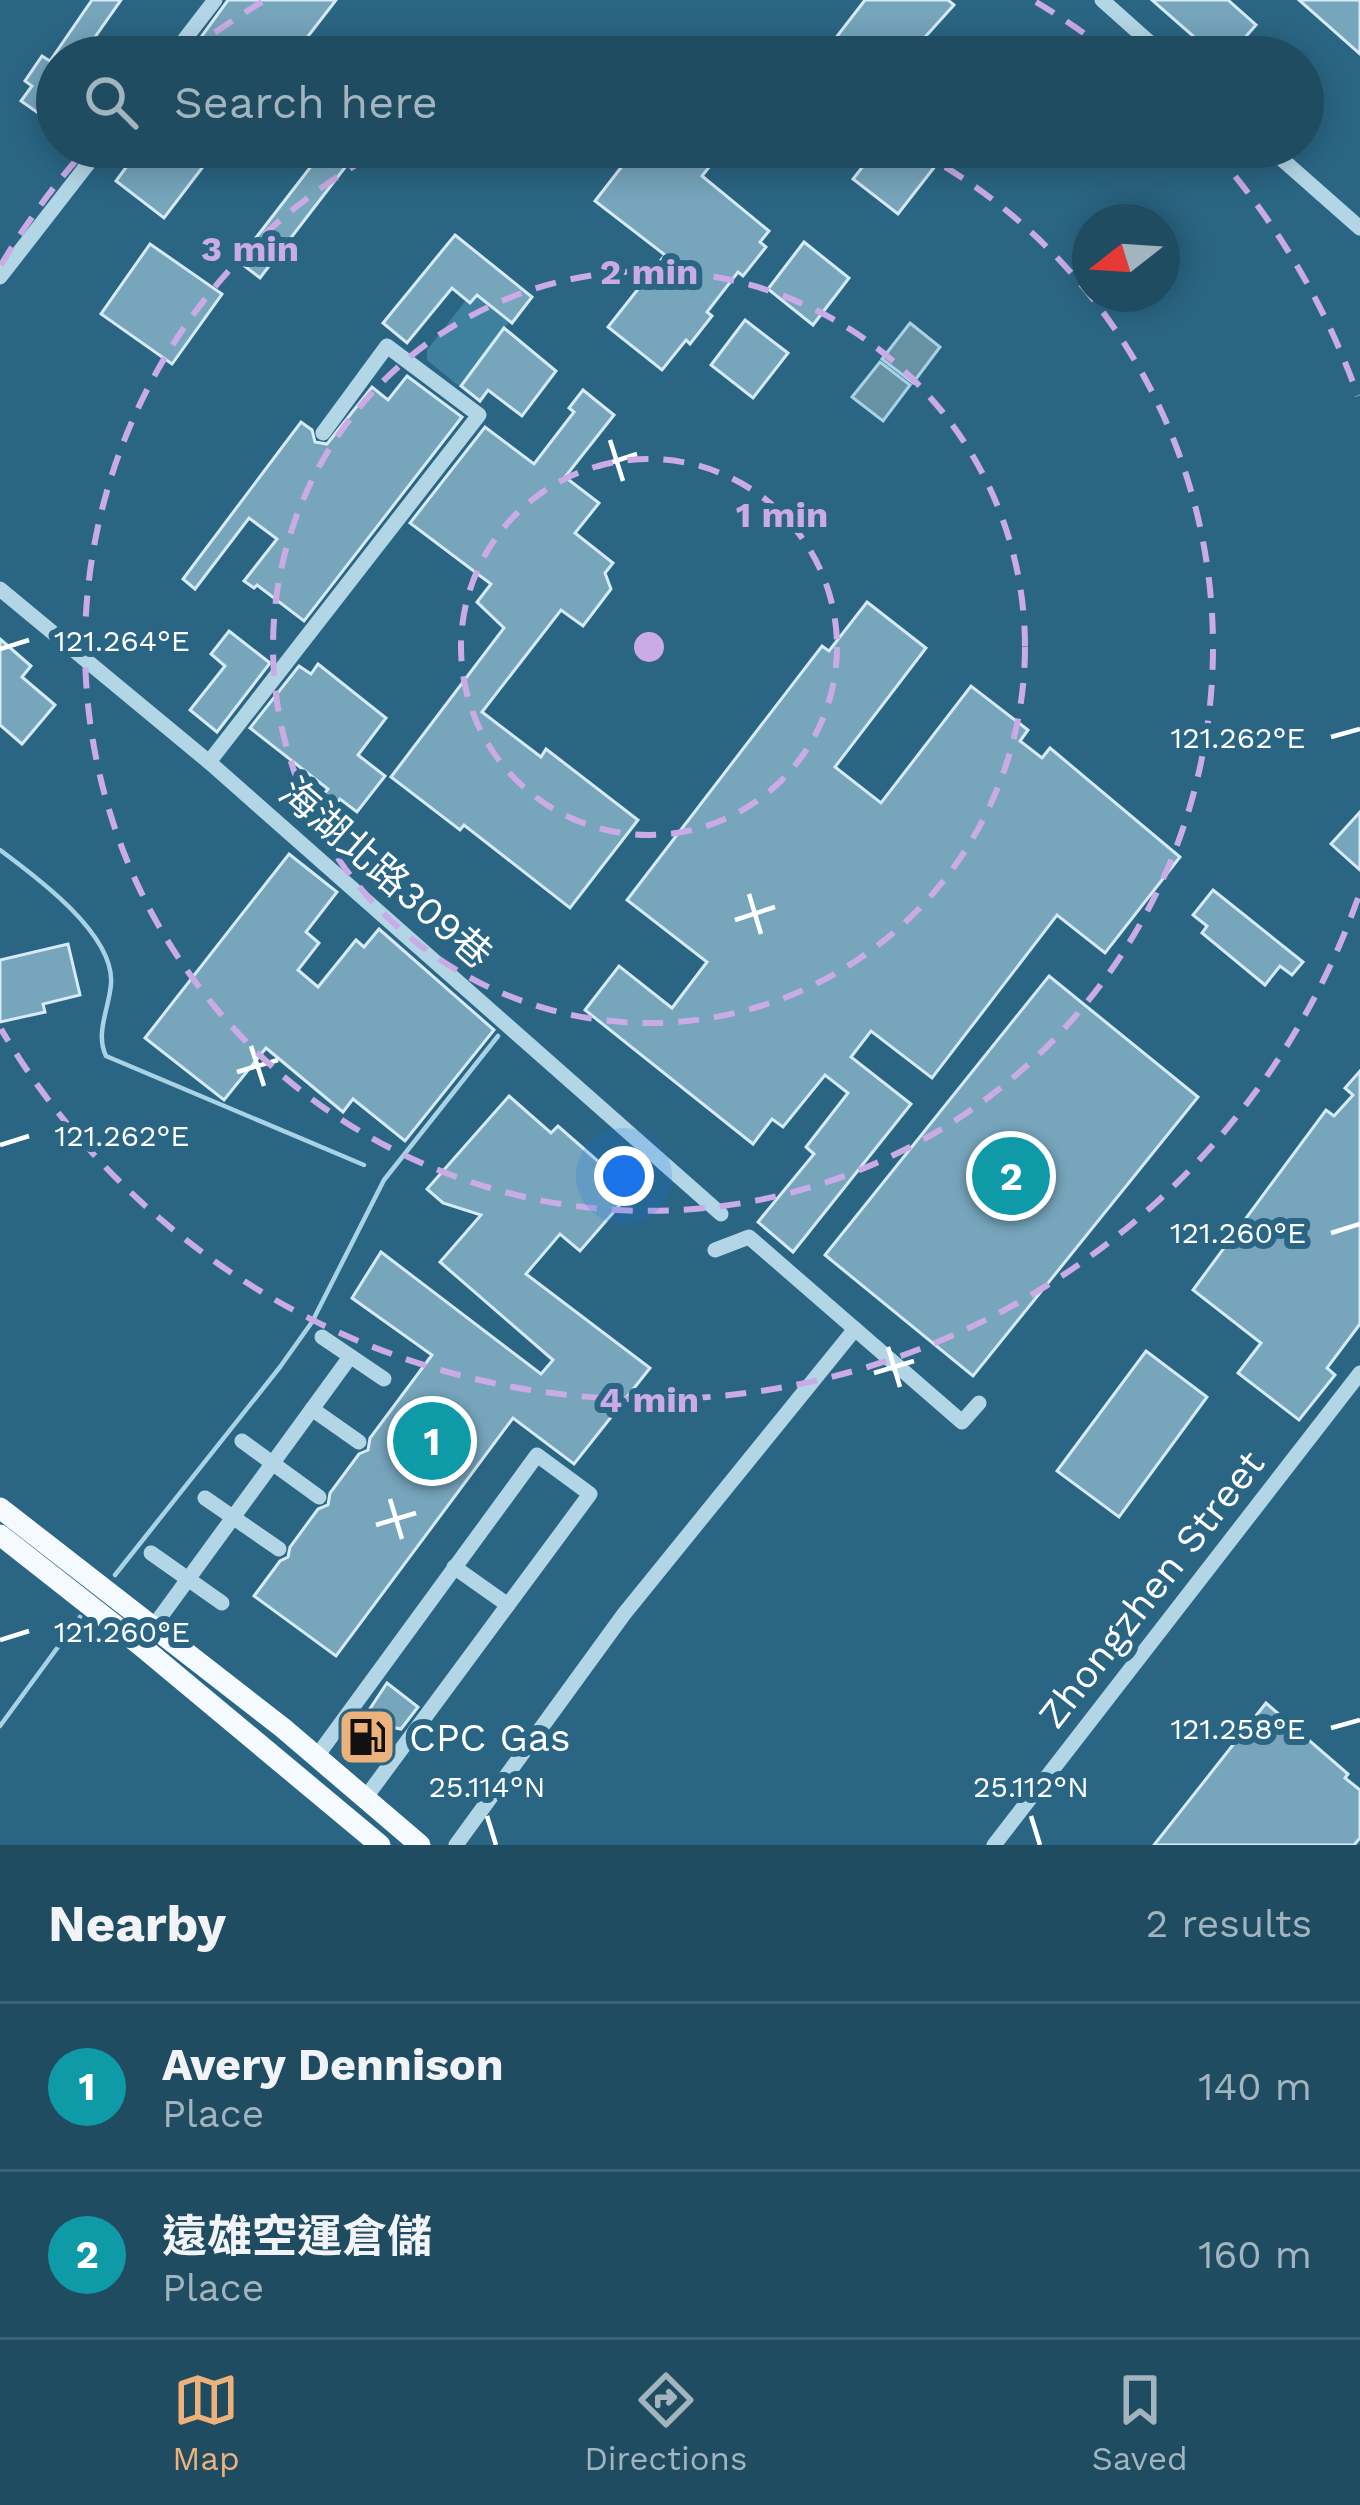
<!DOCTYPE html>
<meta charset="utf-8">
<style>
body{margin:0;font-family:"Work Sans","Noto Sans TC",sans-serif;background:#285368;color:#f1f3f6}
.compass{position:absolute;left:1072px;top:204px;width:108px;height:108px;border-radius:50%;background:#204c62;box-shadow:0 6px 30px #0003;rotate:253deg}
.you{position:absolute;left:624px;top:1176px;width:42px;height:42px;margin:-30px;border:9px solid #fff;border-radius:50%;background:#1a73e8;box-shadow:0 0 0 18px #1a73e833}
.badge{display:grid;place-items:center;width:78px;height:78px;border-radius:50%;background:#edb27b;color:#fff;font-size:39px;font-weight:700}
.pin{position:absolute;translate:-50% -50%;border:6px solid #fff;box-shadow:0 3px 12px #0006}
.list{margin:0;padding:0;list-style:none}
h2{display:flex;justify-content:space-between;align-items:center;height:156px;margin:0;padding:0 48px;font-size:51px}
h2 small{font-size:39px;font-weight:400;color:#a2b4be}
.list li{display:grid;grid-template-columns:78px 1fr auto;gap:36px;align-items:center;box-sizing:border-box;height:168px;padding:0 48px;border-top:3px solid #3d6377}
.list b{display:block;font-size:45px;white-space:nowrap}
.list p{margin:0;font-size:39px;white-space:nowrap;color:#a2b4be}
.list em{font-size:39px;font-style:normal;color:#a2b4be}
.icon{flex:none;width:66px;height:66px;fill:none;stroke:currentColor;stroke-width:2;stroke-linecap:round;stroke-linejoin:round}
.map{position:relative;flex:none;width:1360px;height:1845px;overflow:hidden}
.search{position:absolute;background:#204c62;box-shadow:0 6px 30px #0003;left:36px;right:36px;top:36px;height:132px;display:flex;align-items:center;gap:30px;box-sizing:border-box;padding:0 42px;border-radius:66px;color:#a2b4be;font-size:45px}
.sheet{height:492px;background:#204c62}
nav{display:flex;justify-content:space-around;align-items:center;box-sizing:border-box;height:168px;border-top:3px solid #3d6377;background:#204c62;font-size:33px;color:#a2b4be}
nav a{display:grid;justify-items:center;gap:6px}
nav .on{color:#edb27b}
.map>svg:first-child{display:block}
.green{fill:#3f809f}
.water{fill:#6991a4;stroke:#a8d3e6;stroke-width:3}
.lines{fill:none;stroke-linecap:round;stroke-linejoin:round}
.stream{stroke:#a8d3e6;stroke-width:4.5}
.building{fill:#76a5bc;stroke:#d6ebf5;stroke-width:3}
.minor{stroke:#b3d6e6;stroke-width:15}
.major{stroke:#f4fafe;stroke-width:21}
.ticks{fill:none;stroke:#fff;stroke-width:4.5}
.ring{fill:none;stroke:#caabe5;stroke-width:6;stroke-dasharray:21 15}
.labels{text-anchor:middle;dominant-baseline:central;stroke-width:12;stroke-linejoin:round;paint-order:stroke}
.street-label{font-size:39px;fill:#fff;stroke:#2a6583}
.poi-label{font-size:39px;fill:#fff;stroke:#2a6583;text-anchor:start}
.ticks-label{font-size:30px;text-anchor:middle;fill:#fff;stroke:#2a6583;stroke-width:12;stroke-linejoin:round;paint-order:stroke}
.centre{fill:#caabe5;stroke:#2a6583;stroke-width:6}
.ring-label{font-size:36px;text-anchor:middle;font-weight:bold;fill:#caabe5;stroke:#2a6583;stroke-width:12;stroke-linejoin:round;paint-order:stroke}
</style>
<div class="map">
<svg width="1360" height="1845" viewBox="0 0 1360 1845">
<rect width="100%" height="100%" fill="#2a6583"/>
<polygon class="green" points="477,295 510,321 460,387 427,360 427,350 466,300 470,303"/>
<g class="water">
<polygon points="910,323 940,347 913,383 882,359"/>
<polygon points="880,362 910,385 883,421 852,397"/>
</g>
<g class="lines">
<g class="stream">
<path d="M0,850C35,876 115,934 111,984C109,1009 95,1033 106,1056L364,1165"/>
<polyline points="115,1575 280,1367 312,1322 384,1180 498,1036"/>
<polyline points="0,1726 80,1617"/>
</g>
</g>
<g class="building">
<polygon points="92,0 121,0 81,57 57,57 57,92 41,115 21,101 32,86 25,81 42,56 50,61"/>
<polygon points="336,0 292,57 237,57 226,48 219,57 212,57 196,44 228,0"/>
<polygon points="865,0 948,0 954,5 907,57 821,57"/>
<polygon points="1152,0 1228,0 1256,25 1228,57 1217,57"/>
<polygon points="1299,0 1360,0 1360,54"/>
<polygon points="141,147 175,147 202,168 164,218 116,181"/>
<polygon points="326,147 340,147 353,157 260,278 238,261"/>
<polygon points="637,147 725,147 702,176 769,231 760,242 766,247 743,276 738,272 707,312 712,316 690,344 686,340 662,370 608,327 665,255 595,201"/>
<polygon points="878,147 950,147 898,214 853,179"/>
<polygon points="455,235 532,297 512,323 477,295 470,303 452,288 407,343 383,323"/>
<polygon points="804,242 849,278 813,325 768,289"/>
<polygon points="150,244 222,294 172,364 101,314"/>
<polygon points="745,320 788,353 753,398 711,365"/>
<polygon points="504,328 556,371 522,416 488,390 480,401 461,386"/>
<polygon points="407,376 462,417 304,621 257,585 254,588 244,581 277,539 249,518 195,589 183,579 301,422 312,430 315,442 327,444 372,387 388,400"/>
<polygon points="583,390 614,415 565,477 599,503 575,533 613,563 605,573 611,589 583,626 561,610 482,712 541,757 546,749 638,820 570,908 464,825 460,830 391,777 504,628 477,602 491,584 410,523 485,427 534,464 574,412 569,408"/>
<polygon points="867,602 926,648 835,767 881,803 971,686 1028,730 1020,741 1042,758 1050,748 1180,857 1105,953 1057,915 932,1078 871,1031 851,1057 911,1104 793,1252 758,1222 814,1154 806,1147 848,1093 825,1075 783,1127 772,1119 753,1144 585,1010 619,966 672,1008 707,962 627,900 822,646 829,651"/>
<polygon points="229,631 270,663 217,732 190,710 225,666 211,654"/>
<polygon points="0,639 31,666 22,677 55,705 22,744 0,725"/>
<polygon points="318,664 386,718 358,755 385,776 357,812 340,799 314,832 302,822 328,789 250,728 299,666 311,674"/>
<polygon points="1360,812 1360,870 1331,844"/>
<polygon points="289,854 337,892 306,932 319,943 298,970 318,987 356,940 364,947 379,929 494,1030 405,1141 353,1099 343,1112 266,1048 224,1100 145,1038"/>
<polygon points="1213,890 1303,962 1292,975 1280,966 1265,985 1202,933 1207,926 1193,915"/>
<polygon points="68,944 80,995 43,1004 45,1012 0,1022 0,960"/>
<polygon points="1049,976 1198,1097 973,1376 825,1255"/>
<polygon points="1360,1071 1360,1324 1327,1368 1335,1375 1299,1420 1238,1373 1261,1343 1193,1290 1326,1110 1334,1116 1353,1095 1345,1088"/>
<polygon points="509,1096 551,1133 558,1126 632,1191 580,1251 560,1234 526,1274 650,1368 574,1464 513,1418 336,1656 254,1596 280,1561 288,1557 290,1547 318,1509 328,1505 330,1493 359,1454 368,1450 370,1438 432,1355 352,1298 381,1252 541,1374 553,1360 440,1262 481,1215 443,1203 427,1189"/>
<polygon points="1146,1351 1207,1397 1119,1517 1057,1471"/>
<polygon points="387,1683 418,1707 401,1729 390,1727 363,1763 344,1748"/>
<polygon points="1266,1703 1348,1774 1345,1778 1360,1790 1360,1838 1354,1845 1154,1845"/>
</g>
<g class="lines">
<g class="minor">
<polyline points="1102,0 1166,57"/>
<polyline points="171,57 215,0"/>
<polyline points="1268,147 1360,228"/>
<polyline points="0,277 101,147"/>
<polyline points="0,589 209,762 721,1214"/>
<polyline points="209,762 479,415 387,346 323,433"/>
<polyline points="715,1250 749,1237 962,1422 979,1403"/>
<polyline points="322,1337 384,1379"/>
<polyline points="312,1409 359,1442"/>
<polyline points="242,1441 319,1497"/>
<polyline points="205,1498 279,1549"/>
<polyline points="151,1553 222,1603"/>
<polyline points="454,1567 508,1605"/>
<polyline points="140,1645 350,1357"/>
<polyline points="317,1756 537,1455 590,1494 366,1797"/>
<polyline points="456,1845 624,1614 855,1329"/>
<polyline points="994,1845 1360,1373"/>
</g>
<g class="major">
<polyline points="0,1508 283,1728 420,1845"/>
<polyline points="0,1535 140,1645 380,1845"/>
</g>
</g>
<path class="ticks" d="M610,440L623,481M597,467L637,454M0,649L29,640M1331,737L1360,729M749,894L761,934M735,920L775,907M251,1046L264,1086M237,1072L278,1060M0,1145L29,1136M1331,1233L1360,1224M888,1347L900,1387M874,1373L914,1361M390,1499L402,1539M376,1525L416,1513M0,1640L29,1631M1331,1728L1360,1720M487,1816L496,1845M1031,1816L1040,1845"/>
<g class="ring">
<circle cx="649" cy="647" r="188"/>
<circle cx="649" cy="647" r="376"/>
<path d="M914 149A564 564 0 1 1 384 149"/>
<path d="M1358 898A752 752 0 0 1 1 1029M1 265A752 752 0 0 1 86 149M186 54A752 752 0 0 1 262 2M1036 2A752 752 0 0 1 1112 54M1212 149A752 752 0 0 1 1358 396"/>
</g>
<defs>
<g id="fuel-square" transform="scale(3)"><rect x="-9" y="-9" width="18" height="18" rx="4" fill="#edb27b" stroke="#2a6583"/><path d="M-5.5-6h7V0h2V4h1.3V-2.5L3-4.5l.8-.8L6-3V5H2.5V1h-1V6h-7ZM-4.2-4.7v3.2H.2V-4.7Z" fill="#111"/></g>
</defs>
<g fill-rule="evenodd">
<use href="#fuel-square" x="367" y="1737"/>
</g>
<g class="labels">
<g class="street-label">
<text transform="translate(386 873) rotate(41)">海湖北路309巷</text>
<text transform="translate(1151 1589) rotate(-52)">Zhongzhen Street</text>
</g>
<g class="poi-label">
<text x="409" y="1737">CPC Gas</text>
</g>
</g>
<g class="ticks-label">
<text x="122" y="651">121.264°E</text>
<text x="1238" y="748">121.262°E</text>
<text x="122" y="1146">121.262°E</text>
<text x="1238" y="1243">121.260°E</text>
<text x="122" y="1642">121.260°E</text>
<text x="1238" y="1739">121.258°E</text>
<text x="487" y="1797">25.114°N</text>
<text x="1031" y="1797">25.112°N</text>
</g>
<circle cx="649" cy="647" r="18" class="centre"/>
<g class="ring-label">
<text x="250" y="261">3 min</text>
<text x="649" y="284">2 min</text>
<text x="782" y="527">1 min</text>
<text x="649" y="1412">4 min</text>
</g>
</svg>
<svg class="compass" viewBox="-18 -18 36 36"><path d="M0-13l5 13h-10z" fill="#e53935"/><path d="M0 13l5-13h-10z" fill="#a2b4be"/></svg>
<div class="you"></div>
<div class="pin badge" style="left:432px;top:1441px;background:#0f9aa8">1</div>
<div class="pin badge" style="left:1011px;top:1176px;background:#0f9aa8">2</div>
<div class="search"><svg class="icon" aria-label="search" viewBox="0 0 24 24"><circle cx="10" cy="10" r="6"/><path d="M15 15l6 6"/></svg>Search here</div>
</div>
<section class="sheet">
<h2>Nearby<small>2 results</small></h2>
<ul class="list">
<li><span class="badge" style="background:#0f9aa8">1</span><div><b>Avery Dennison</b><p>Place</p></div><em>140 m</em></li>
<li><span class="badge" style="background:#0f9aa8">2</span><div><b>遠雄空運倉儲</b><p>Place</p></div><em>160 m</em></li>
</ul>
</section>
<nav>
<a class="on"><svg class="icon" aria-label="map" viewBox="0 0 24 24"><path d="M3 6l6-2 6 2 6-2v14l-6 2-6-2-6 2zM9 4v14M15 6v14"/></svg>Map</a>
<a><svg class="icon" aria-label="directions" viewBox="0 0 24 24"><path d="M12 3l9 9-9 9-9-9zM9 14v-3h6M13 9l2 2-2 2"/></svg>Directions</a>
<a><svg class="icon" aria-label="saved" viewBox="0 0 24 24"><path d="M7 4h10v16l-5-4-5 4z"/></svg>Saved</a>
</nav>
